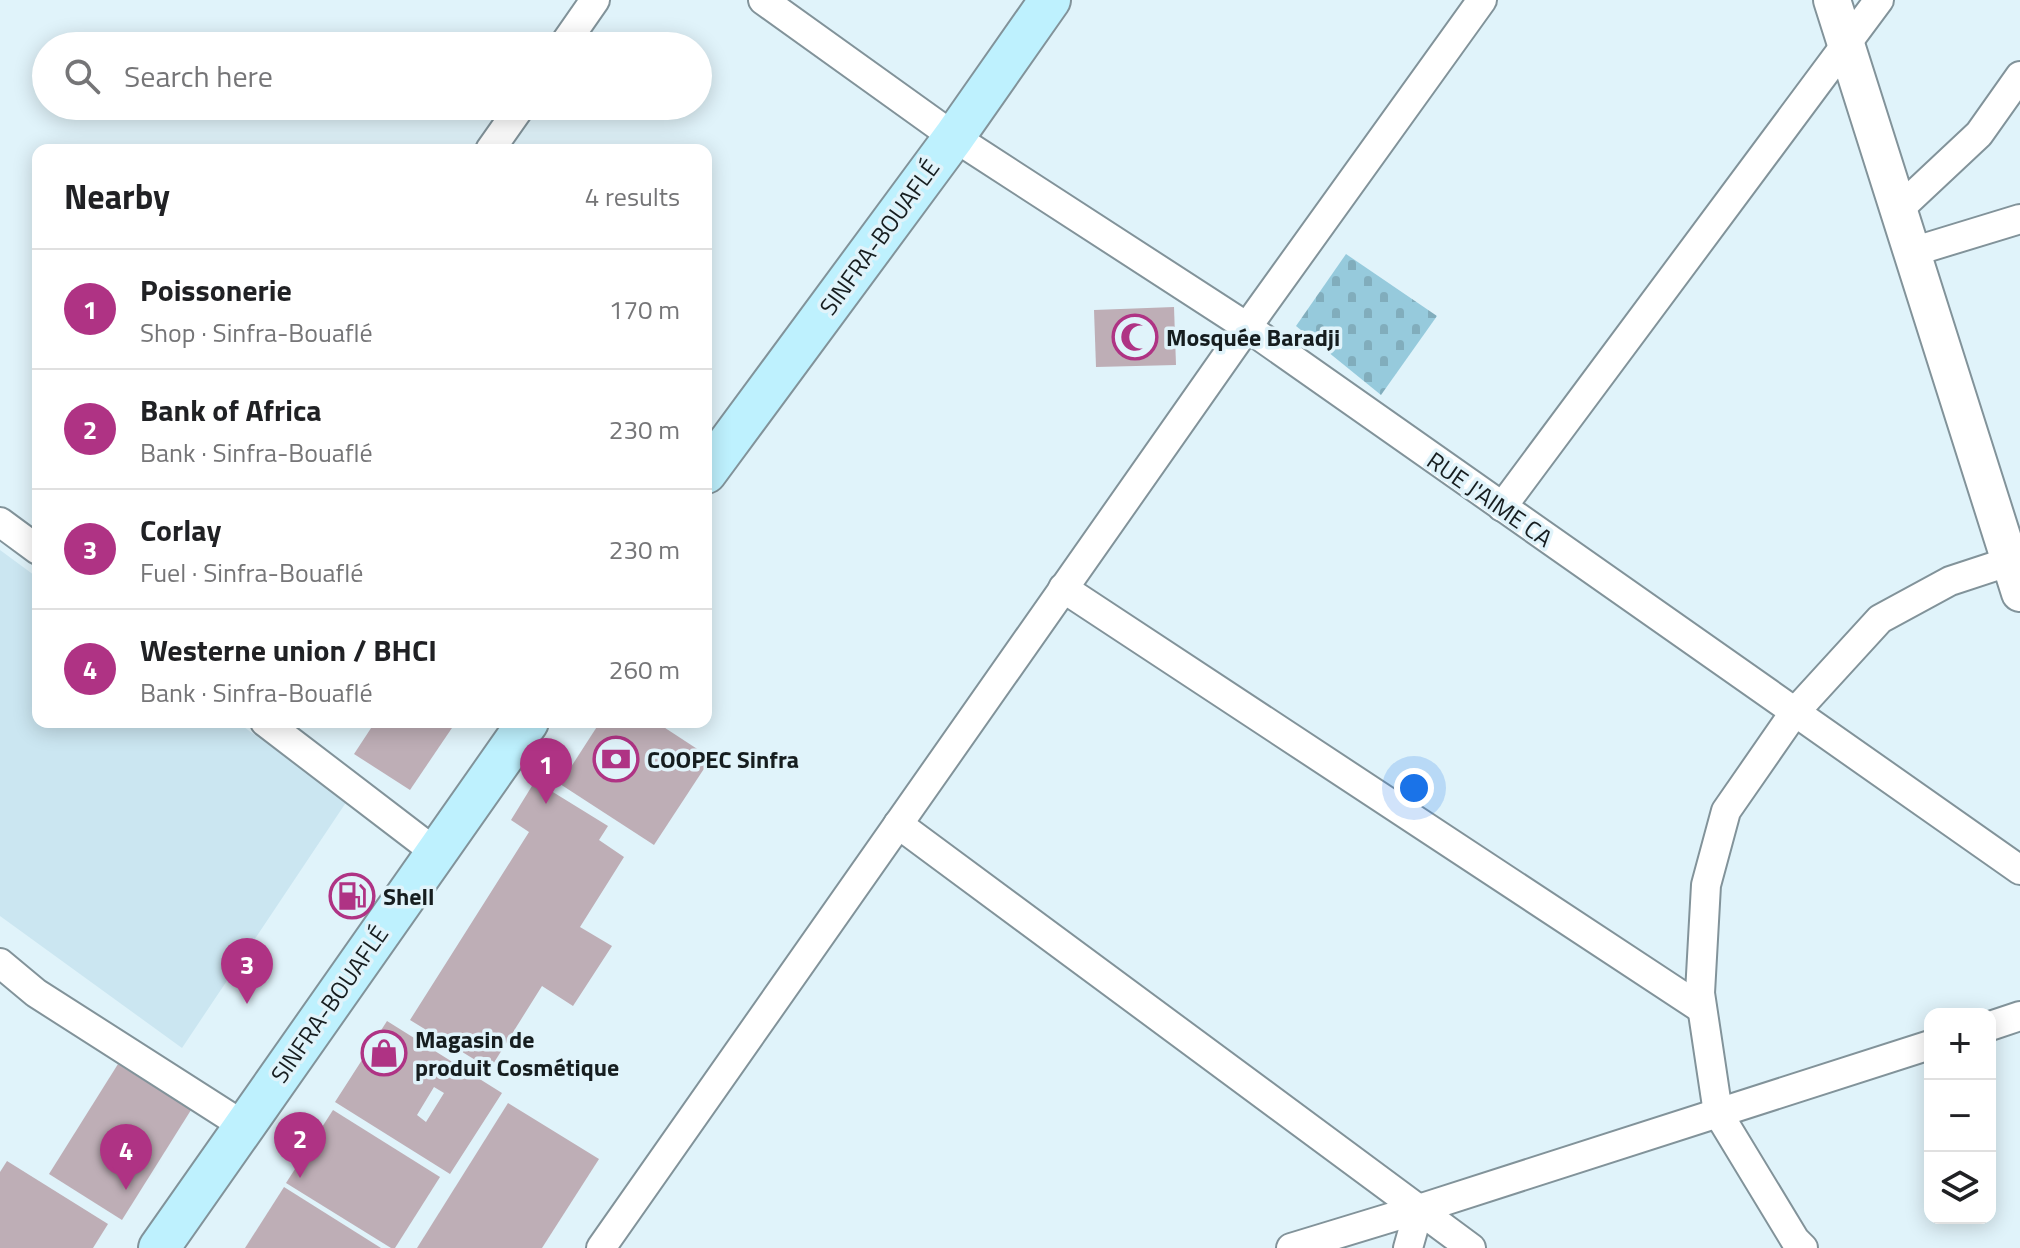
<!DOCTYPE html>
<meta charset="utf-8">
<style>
body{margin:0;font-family:"Titillium Web",sans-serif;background:#f2f2f2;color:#202124}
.controls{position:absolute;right:24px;bottom:24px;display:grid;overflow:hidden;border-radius:16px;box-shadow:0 4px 20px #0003}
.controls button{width:72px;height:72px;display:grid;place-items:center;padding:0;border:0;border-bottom:2px solid #e0e0e0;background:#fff;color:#202124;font:40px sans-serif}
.you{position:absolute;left:1414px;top:788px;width:28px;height:28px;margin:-20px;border:6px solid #fff;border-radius:50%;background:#1a73e8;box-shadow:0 0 0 12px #1a73e833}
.badge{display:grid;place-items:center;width:52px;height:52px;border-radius:50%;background:#af3384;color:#fff;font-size:26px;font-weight:700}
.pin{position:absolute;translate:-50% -66px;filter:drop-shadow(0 2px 4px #0008)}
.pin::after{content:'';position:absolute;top:42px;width:28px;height:24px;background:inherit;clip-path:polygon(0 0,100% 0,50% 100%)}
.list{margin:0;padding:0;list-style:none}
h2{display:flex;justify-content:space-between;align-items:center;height:104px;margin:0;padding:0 32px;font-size:34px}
h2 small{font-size:26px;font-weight:400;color:#757577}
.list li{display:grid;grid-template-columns:52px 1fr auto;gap:24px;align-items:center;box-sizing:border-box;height:120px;padding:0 32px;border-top:2px solid #e0e0e0}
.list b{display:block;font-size:30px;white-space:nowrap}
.list p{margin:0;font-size:26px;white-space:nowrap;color:#757577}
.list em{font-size:26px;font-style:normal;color:#757577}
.icon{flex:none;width:44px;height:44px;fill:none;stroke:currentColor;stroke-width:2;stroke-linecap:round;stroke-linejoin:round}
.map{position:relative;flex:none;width:2020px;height:1248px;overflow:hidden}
.search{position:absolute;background:#fff;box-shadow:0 4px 20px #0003;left:32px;top:32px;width:680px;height:88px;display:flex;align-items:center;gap:20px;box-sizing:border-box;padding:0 28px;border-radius:44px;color:#757577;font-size:30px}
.panel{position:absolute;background:#fff;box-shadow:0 4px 20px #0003;left:32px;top:144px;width:680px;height:584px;border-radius:16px}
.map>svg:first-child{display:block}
.built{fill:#cbe6f1}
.cemetery{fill:url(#cemetery-stones)}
.building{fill:#beaeb6;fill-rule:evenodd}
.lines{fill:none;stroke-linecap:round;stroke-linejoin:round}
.minor-casing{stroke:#82939a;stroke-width:32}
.tertiary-casing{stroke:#82939a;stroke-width:40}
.secondary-casing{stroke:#82939a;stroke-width:44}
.minor{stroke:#fff;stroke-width:28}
.tertiary{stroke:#fff;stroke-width:36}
.secondary{stroke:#bef1fe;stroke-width:40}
.labels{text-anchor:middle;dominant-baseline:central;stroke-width:7;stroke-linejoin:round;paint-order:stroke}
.street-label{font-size:24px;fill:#161d1f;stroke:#e0f3fa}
.poi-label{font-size:24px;font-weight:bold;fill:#161d1f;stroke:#e0f3fa;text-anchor:start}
</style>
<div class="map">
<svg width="2020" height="1248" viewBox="0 0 2020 1248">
<defs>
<pattern id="cemetery-stones" width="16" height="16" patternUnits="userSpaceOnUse" patternTransform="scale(2)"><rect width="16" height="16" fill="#96cadc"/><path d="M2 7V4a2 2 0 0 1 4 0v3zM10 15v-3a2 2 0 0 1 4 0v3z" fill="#81adbc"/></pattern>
</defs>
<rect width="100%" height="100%" fill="#e0f3fa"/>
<polygon class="built" points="0,550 38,578 38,722 237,722 347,801 182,1048 0,916"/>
<polygon class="cemetery" points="1346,254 1437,316 1381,395 1296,326"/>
<g class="building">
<polygon points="1174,307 1176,365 1096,367 1094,310"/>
<polygon points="375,722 456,722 410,790 354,754"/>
<polygon points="600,722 656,722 711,758 654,845 560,784"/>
<polygon points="535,781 608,826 599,840 624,857 580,927 612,946 573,1006 542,986 490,1069 410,1020 529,832 511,820"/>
<path d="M387,1021L502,1093L450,1174L335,1102ZM434,1087L444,1093L426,1122L417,1115Z"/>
<polygon points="118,1064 191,1110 122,1220 49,1174"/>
<polygon points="508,1103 599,1159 542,1248 417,1248"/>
<polygon points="333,1110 440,1177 395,1248 391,1248 286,1183"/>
<polygon points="7,1161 108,1224 93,1248 0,1248 0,1172"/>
<polygon points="284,1187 381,1248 245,1248"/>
</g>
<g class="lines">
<g class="minor-casing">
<g id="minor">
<polyline points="763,0 954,137 1247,327 2020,870"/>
<polyline points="563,46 595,0"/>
<polyline points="490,150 521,106"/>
<polyline points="1899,209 1979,134 2020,76"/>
<polyline points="1912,252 2020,219"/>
<polyline points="1502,507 1879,0"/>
<polyline points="0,522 38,550"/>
<polyline points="1063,588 1702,1009"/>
<polyline points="265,722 435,852"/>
<polyline points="898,824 1471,1248"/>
<polyline points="0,963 36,993 244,1126"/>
<polyline points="1990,1026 2020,1016"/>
<polyline points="601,1248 1247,327 1482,0"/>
<polyline points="1291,1248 1419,1209 1930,1045"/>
<polyline points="1408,1248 1419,1209"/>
<polyline points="1803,1248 1795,1240 1718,1113 1700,993 1706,885 1726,811 1794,713 1880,619 1950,581 2020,558"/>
</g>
</g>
<g class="tertiary-casing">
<polyline id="tertiary" points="1832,0 2020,593"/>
</g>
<g class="secondary-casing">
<g id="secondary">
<polyline points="706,473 954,137 1050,0"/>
<polyline points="159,1248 528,722"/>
</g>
</g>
<use href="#minor" class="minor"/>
<use href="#tertiary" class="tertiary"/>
<use href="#secondary" class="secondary"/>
</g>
<defs>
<g id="mosque-ring" transform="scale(2.3)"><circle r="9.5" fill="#e0f3fa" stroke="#af3384" stroke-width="1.5"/><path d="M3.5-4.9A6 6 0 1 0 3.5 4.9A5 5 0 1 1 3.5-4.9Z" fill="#af3384"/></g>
<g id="bank-ring" transform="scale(2.3)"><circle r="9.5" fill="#e0f3fa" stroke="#af3384" stroke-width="1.5"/><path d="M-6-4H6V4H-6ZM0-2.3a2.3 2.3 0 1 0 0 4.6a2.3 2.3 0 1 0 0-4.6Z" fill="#af3384"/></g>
<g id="fuel-ring" transform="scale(2.3)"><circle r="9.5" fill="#e0f3fa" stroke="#af3384" stroke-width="1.5"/><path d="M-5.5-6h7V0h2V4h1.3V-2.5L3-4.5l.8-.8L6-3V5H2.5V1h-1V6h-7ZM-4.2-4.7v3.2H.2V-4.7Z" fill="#af3384"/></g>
<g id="shop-ring" transform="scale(2.3)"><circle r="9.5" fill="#e0f3fa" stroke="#af3384" stroke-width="1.5"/><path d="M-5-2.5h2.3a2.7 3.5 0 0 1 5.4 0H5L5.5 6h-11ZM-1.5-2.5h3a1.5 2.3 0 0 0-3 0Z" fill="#af3384"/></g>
</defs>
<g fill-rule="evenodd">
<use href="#mosque-ring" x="1135" y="337"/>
<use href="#bank-ring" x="616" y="759"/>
<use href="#fuel-ring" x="352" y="896"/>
<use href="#shop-ring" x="384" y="1053"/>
</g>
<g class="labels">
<g class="street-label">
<text transform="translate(879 237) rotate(-54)">SINFRA-BOUAFLÉ</text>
<text transform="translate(1490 499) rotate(35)">RUE J'AIME CA</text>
<text transform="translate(329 1004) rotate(-55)">SINFRA-BOUAFLÉ</text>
</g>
<g class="poi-label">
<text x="1166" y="337">Mosquée Baradji</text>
<text x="647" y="759">COOPEC Sinfra</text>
<text x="383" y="896">Shell</text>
<text x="415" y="1039">Magasin de<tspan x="415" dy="28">produit Cosmétique</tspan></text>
</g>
</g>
</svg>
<div class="controls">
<button>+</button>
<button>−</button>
<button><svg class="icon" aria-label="layers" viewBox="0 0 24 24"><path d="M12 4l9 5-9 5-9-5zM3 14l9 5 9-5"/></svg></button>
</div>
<div class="you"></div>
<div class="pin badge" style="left:546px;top:804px">1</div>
<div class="pin badge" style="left:300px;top:1178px">2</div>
<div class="pin badge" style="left:247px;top:1004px">3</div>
<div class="pin badge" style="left:126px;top:1190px">4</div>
<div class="search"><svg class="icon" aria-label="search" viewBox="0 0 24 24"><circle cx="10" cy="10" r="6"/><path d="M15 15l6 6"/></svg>Search here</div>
<section class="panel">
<h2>Nearby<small>4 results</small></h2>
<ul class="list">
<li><span class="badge">1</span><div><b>Poissonerie</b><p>Shop · Sinfra-Bouaflé</p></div><em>170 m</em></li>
<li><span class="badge">2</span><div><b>Bank of Africa</b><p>Bank · Sinfra-Bouaflé</p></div><em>230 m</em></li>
<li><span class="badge">3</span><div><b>Corlay</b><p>Fuel · Sinfra-Bouaflé</p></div><em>230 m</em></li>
<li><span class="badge">4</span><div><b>Westerne union / BHCI</b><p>Bank · Sinfra-Bouaflé</p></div><em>260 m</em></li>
</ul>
</section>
</div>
